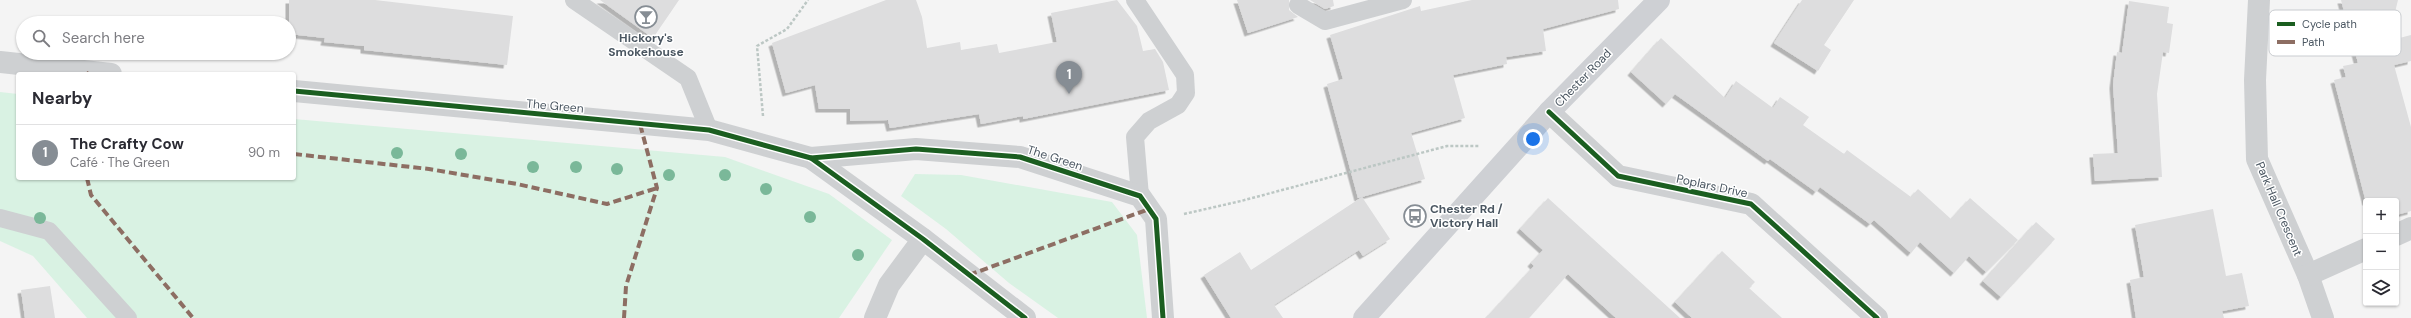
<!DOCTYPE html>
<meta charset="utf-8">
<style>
body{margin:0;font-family:"DM Sans",sans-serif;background:#f7f7f7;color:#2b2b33}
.controls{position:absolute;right:12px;bottom:12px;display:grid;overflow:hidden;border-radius:4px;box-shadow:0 1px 3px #0004}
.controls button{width:36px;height:36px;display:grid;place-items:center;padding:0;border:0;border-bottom:1px solid #e1e1e2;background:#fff;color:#2b2b33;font:20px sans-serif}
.you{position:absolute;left:1533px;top:139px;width:14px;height:14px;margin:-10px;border:3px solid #fff;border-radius:50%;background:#1a73e8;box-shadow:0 0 0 6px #1a73e833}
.badge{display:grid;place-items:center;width:26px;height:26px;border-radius:50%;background:#868d94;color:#fff;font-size:13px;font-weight:700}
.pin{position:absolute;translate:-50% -33px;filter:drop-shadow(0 1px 2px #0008)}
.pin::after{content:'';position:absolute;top:21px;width:14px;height:12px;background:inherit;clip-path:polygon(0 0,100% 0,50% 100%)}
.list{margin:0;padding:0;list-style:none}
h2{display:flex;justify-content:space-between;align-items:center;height:52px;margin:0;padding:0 16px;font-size:17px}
h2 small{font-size:13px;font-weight:400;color:#7c7c81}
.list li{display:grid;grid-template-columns:26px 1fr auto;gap:12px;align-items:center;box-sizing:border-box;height:56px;padding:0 16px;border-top:1px solid #e1e1e2}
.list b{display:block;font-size:15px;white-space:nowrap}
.list p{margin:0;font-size:13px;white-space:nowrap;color:#7c7c81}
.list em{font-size:13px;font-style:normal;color:#7c7c81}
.icon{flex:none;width:22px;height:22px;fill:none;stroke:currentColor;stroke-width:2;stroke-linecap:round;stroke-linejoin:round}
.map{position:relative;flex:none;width:2411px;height:318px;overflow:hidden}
.search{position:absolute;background:#fff;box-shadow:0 1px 3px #0004;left:16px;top:16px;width:280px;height:44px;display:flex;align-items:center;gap:10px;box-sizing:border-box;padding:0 14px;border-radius:22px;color:#7c7c81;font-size:15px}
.panel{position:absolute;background:#fff;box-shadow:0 1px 3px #0004;left:16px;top:72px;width:280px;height:108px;border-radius:4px}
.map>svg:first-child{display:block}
.green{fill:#d9f2e3}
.building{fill:#ddddde;filter:url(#shadow)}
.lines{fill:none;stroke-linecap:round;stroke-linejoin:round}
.path{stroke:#bcc7c4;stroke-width:2.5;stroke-dasharray:3 2;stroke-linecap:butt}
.lane{stroke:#ced0d2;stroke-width:18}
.street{stroke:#ced0d2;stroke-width:22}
.secondary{stroke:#ced0d4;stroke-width:22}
.quiet{stroke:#8d6e63;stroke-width:4;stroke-dasharray:8 4;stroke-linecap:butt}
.cycleway-casing{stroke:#fff;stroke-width:8}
.cycleway{stroke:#1b5e20;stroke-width:5}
.tree{fill:#7ab899}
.labels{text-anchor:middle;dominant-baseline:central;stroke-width:3;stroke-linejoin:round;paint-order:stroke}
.poi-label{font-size:12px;font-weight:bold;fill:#4a5661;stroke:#fff}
.street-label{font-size:12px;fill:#4a5661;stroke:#fff}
.key{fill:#fff;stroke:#c9ccd0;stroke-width:1}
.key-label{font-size:11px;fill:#4a5661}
</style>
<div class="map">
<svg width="2411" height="318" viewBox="0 0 2411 318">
<defs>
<filter id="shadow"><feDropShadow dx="-3.5" dy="3.5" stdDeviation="0" flood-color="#0004"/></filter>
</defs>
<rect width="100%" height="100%" fill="#f4f4f4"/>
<g class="green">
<polygon points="0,92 18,94 18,178 294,178 294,119 725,157 829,194 892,240 839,318 87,318 33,256 0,241"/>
<polygon points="915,174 961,175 1112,202 1137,235 1147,318 1058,318 1009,283 946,229 901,196"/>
</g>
<g class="building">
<polygon points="289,0 375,0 513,16 507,65 364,50 364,46 324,42 325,38 289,34"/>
<polygon points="600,0 679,0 653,38"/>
<polygon points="886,0 916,0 922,17 927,48 960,42 961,50 997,44 999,53 1057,42 1051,13 1117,0 1137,26 1143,51 1155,49 1163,62 1169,90 1023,119 1023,116 981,124 979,114 890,128 888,120 850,121 850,109 819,109 815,85 786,93 772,43"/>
<polygon points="1237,0 1289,0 1289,10 1298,17 1248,33"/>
<polygon points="1310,0 1333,0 1334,6 1325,9"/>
<polygon points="1472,0 1618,0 1619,9 1543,29 1546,51 1506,57 1507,64 1453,75 1465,118 1411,133 1425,179 1358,198 1327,84 1343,79 1330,35 1420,6 1421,11"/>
<polygon points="1802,0 1854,0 1824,45 1831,50 1818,71 1774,43"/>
<polygon points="2341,0 2398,0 2388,41 2411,35 2411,61 2394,65 2411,127 2411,211 2396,215 2396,201 2366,202 2334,80 2346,77 2343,66 2358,63"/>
<polygon points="2129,1 2169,7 2167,23 2173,24 2169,53 2163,52 2157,94 2162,177 2095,181 2093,154 2118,153 2113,85 2117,52 2122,53"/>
<polygon points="1661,38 1725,98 1736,81 1773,108 1780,97 1809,117 1803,125 1844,154 1847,150 1911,197 1918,189 1951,219 1970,198 2018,240 1986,272 1969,256 1954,273 1920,242 1911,253 1874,220 1870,224 1820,187 1816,192 1770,159 1768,161 1675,94 1666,104 1631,72"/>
<polygon points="1362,197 1390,239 1363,256 1359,250 1274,305 1283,318 1231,318 1204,275 1240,252 1251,270"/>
<polygon points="1548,198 1680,318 1616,318 1568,274 1529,318 1486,318 1534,266 1531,263 1543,250 1520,229"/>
<polygon points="2213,209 2226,276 2242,273 2249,306 2222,311 2224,318 2136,318 2130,280 2144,277 2135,225"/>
<polygon points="2036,222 2055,239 2001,297 1983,281"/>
<polygon points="1722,251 1755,282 1749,288 1782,318 1692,318 1675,302"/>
<polygon points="50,286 55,318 25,318 21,290"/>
</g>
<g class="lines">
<g class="path">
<polyline points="763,116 757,46 787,29 808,0"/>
<polyline points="1184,214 1241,201 1447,146 1480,146"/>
</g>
<g class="lane">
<polyline points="574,0 688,78 709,130"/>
<polyline points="1135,0 1185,75 1186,93 1178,105 1149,121 1135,137 1140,196"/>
<polyline points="1298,5 1325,21 1403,0"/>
<polyline points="0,218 49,231 128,318"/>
</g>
<g class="street">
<polyline points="2259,0 2255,80 2257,159 2308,275 2323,318"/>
<polyline points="0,62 111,74"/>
<polyline points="294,91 709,130 811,158 923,239 1025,318"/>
<polyline points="1549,112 1618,176 1751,204 1877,318"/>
<polyline points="811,158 916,149 1020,157 1140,196 1156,219 1163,318"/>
<polyline points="2396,235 2411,228"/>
<polyline points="2308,275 2366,249"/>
<polyline points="875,318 889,285 923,239"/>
</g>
<polyline class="secondary" points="1364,318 1549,112 1659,0"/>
<g class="quiet">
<polyline points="88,74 89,72"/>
<polyline points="294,154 429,169 517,184 607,204 657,188"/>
<polyline points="87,178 91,195 193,318"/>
<polyline points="969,275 1149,209"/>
<polyline points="624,318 626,286 657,188 640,124"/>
</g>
<g class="cycleway-casing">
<g id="cycleway">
<polyline points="294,91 709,130 811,158 923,239 1025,318"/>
<polyline points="1549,112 1618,176 1751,204 1877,318"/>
<polyline points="811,158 916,149 1020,157 1140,196 1156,219 1163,318"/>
</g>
</g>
<use href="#cycleway" class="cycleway"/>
</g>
<g class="tree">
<circle cx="397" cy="153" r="6"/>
<circle cx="461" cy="154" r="6"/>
<circle cx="533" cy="167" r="6"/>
<circle cx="576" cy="167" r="6"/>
<circle cx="617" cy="169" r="6"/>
<circle cx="669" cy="175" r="6"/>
<circle cx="725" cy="175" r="6"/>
<circle cx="766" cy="189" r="6"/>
<circle cx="810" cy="217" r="6"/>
<circle cx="40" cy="218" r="6"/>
<circle cx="858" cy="255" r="6"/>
</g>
<defs>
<g id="bar-ring" transform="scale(1.15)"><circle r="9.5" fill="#fff" stroke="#868d94" stroke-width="1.5"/><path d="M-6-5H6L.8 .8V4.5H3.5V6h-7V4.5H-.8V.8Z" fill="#868d94"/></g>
<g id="bus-ring" transform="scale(1.15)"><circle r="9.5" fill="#fff" stroke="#868d94" stroke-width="1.5"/><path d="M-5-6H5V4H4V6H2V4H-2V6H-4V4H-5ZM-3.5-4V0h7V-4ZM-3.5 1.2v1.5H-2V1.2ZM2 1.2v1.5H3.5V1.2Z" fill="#868d94"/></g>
</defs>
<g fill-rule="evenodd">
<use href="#bar-ring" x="646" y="17"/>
<use href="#bus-ring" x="1415" y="216"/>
</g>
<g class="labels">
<g class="poi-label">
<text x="646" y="38">Hickory's<tspan x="646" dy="14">Smokehouse</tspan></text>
<text x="1430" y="209" text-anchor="start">Chester Rd /<tspan x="1430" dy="14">Victory Hall</tspan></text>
</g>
<g class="street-label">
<text transform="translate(1583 78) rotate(-46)">Chester Road</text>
<text transform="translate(555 106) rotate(5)">The Green</text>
<text transform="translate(1055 158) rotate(18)">The Green</text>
<text transform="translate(1712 186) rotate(12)">Poplars Drive</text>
<text transform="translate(2279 209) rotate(67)">Park Hall Crescent</text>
</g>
</g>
<rect x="2269" y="10" width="132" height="46" rx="6" class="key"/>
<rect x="2277" y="22" width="18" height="4" fill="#1b5e20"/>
<rect x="2277" y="40" width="18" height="4" fill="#8d6e63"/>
<g class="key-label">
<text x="2302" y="28">Cycle path</text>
<text x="2302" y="46">Path</text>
</g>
</svg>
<div class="controls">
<button>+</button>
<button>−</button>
<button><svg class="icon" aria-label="layers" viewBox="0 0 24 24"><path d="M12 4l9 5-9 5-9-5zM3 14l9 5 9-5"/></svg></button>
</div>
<div class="you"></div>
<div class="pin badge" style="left:1069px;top:94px">1</div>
<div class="search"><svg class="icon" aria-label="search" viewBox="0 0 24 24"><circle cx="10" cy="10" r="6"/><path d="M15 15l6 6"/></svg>Search here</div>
<section class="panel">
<h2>Nearby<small></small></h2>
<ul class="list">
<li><span class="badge">1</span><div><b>The Crafty Cow</b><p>Café · The Green</p></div><em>90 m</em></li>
</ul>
</section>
</div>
